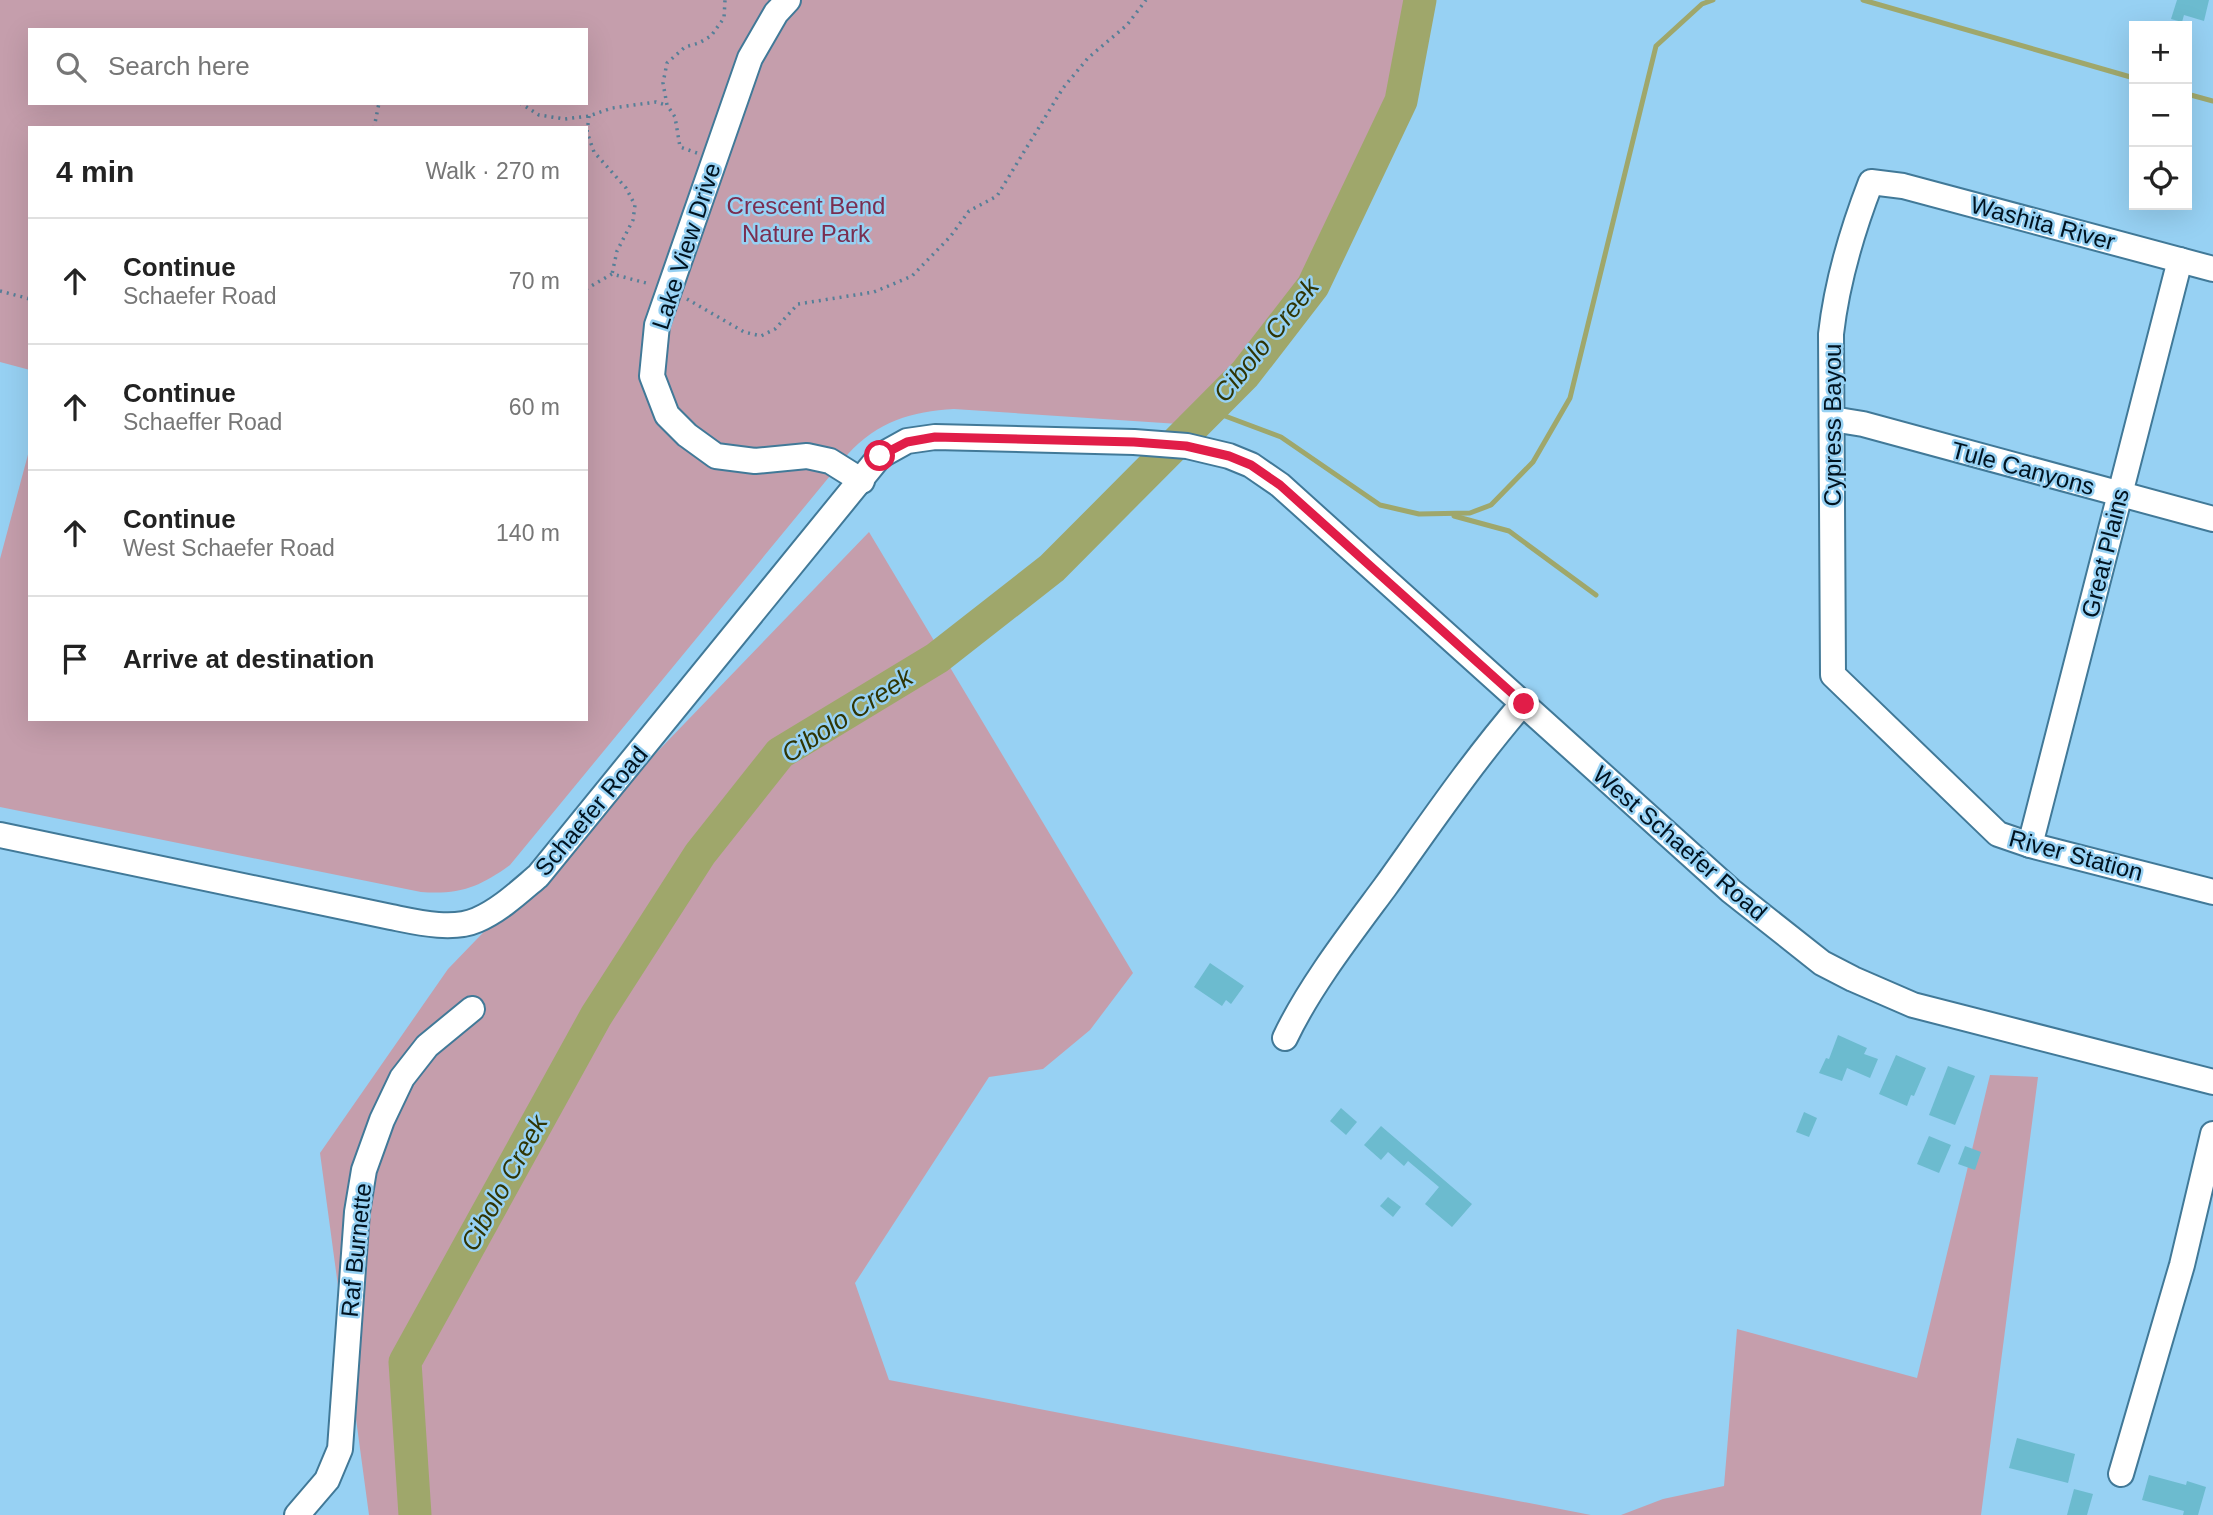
<!DOCTYPE html>
<meta charset="utf-8">
<style>
body{margin:0;font-family:Arial,sans-serif;background:#f2f2f2;color:#222}
.controls{position:absolute;right:21px;top:21px;display:grid;overflow:hidden;border-radius:0px;box-shadow:0 7px 28px #0002}
.controls button{width:63px;height:63px;display:grid;place-items:center;padding:0;border:0;border-bottom:2px solid #e0e0e0;background:#fff;color:#222;font:35px sans-serif}
.stop{position:absolute;width:21px;height:21px;margin:-16px;border:5px solid #e11d48;border-radius:50%;background:#fff}
.stop.end{background:#e11d48;border-color:#fff;box-shadow:0 2px 7px #0008}
.list{margin:0;padding:0;list-style:none}
h2{display:flex;justify-content:space-between;align-items:center;height:91px;margin:0;padding:0 28px;font-size:30px}
h2 small{font-size:23px;font-weight:400;color:#767676}
.list li{display:grid;grid-template-columns:46px 1fr auto;gap:21px;align-items:center;box-sizing:border-box;height:126px;padding:0 28px;border-top:2px solid #e0e0e0}
.list b{display:block;font-size:26px;white-space:nowrap}
.list p{margin:0;font-size:23px;white-space:nowrap;color:#767676}
.list em{font-size:23px;font-style:normal;color:#767676}
.icon{flex:none;width:38px;height:38px;fill:none;stroke:currentColor;stroke-width:2;stroke-linecap:round;stroke-linejoin:round}
.map{position:relative;flex:none;width:2213px;height:1515px;overflow:hidden}
.search{position:absolute;background:#fff;box-shadow:0 7px 28px #0002;left:28px;top:28px;width:560px;height:77px;display:flex;align-items:center;gap:18px;box-sizing:border-box;padding:0 24px;border-radius:0px;color:#767676;font-size:26px}
.panel{position:absolute;background:#fff;box-shadow:0 7px 28px #0002;left:28px;top:126px;width:560px;height:595px;border-radius:0px}
.map>svg:first-child{display:block}
.green{fill:#c59eac;fill-rule:evenodd}
.lines{fill:none;stroke-linecap:round;stroke-linejoin:round}
.stream{stroke:#9fa76b;stroke-width:5}
.river{stroke:#9fa76b;stroke-width:33}
.building{fill:#6cbbcf}
.minor-casing{stroke:#417998;stroke-width:28}
.path{stroke:#567f98;stroke-width:3.5;stroke-dasharray:2 5;stroke-linecap:butt}
.minor{stroke:#fff;stroke-width:24}
.route{stroke:#e11d48;stroke-width:9}
.labels{text-anchor:middle;dominant-baseline:central;stroke-width:5;stroke-linejoin:round;paint-order:stroke}
.park-label{font-size:24px;fill:#7a2e50;stroke:#97d1f3}
.street-label{font-size:24px;fill:#001320;stroke:#97d1f3}
.water-label{font-size:26px;font-style:italic;fill:#303504;stroke:#97d1f3}
</style>
<div class="map">
<svg width="2213" height="1515" viewBox="0 0 2213 1515">
<rect width="100%" height="100%" fill="#97d1f3"/>
<g class="green">
<path d="M0,0H1420L1401,101L1313,286L1245,374L1194,425L954,409C912,411 877,422 848,454L510,865C480,887 459,895 421,892L0,807V559L30,447V719H586V128H30V370L0,362ZM30,30H586V103H30Z"/>
<polygon points="869,532 1133,973 1090,1030 1043,1069 989,1077 855,1283 889,1380 1591,1515 369,1515 320,1153 448,969"/>
<polygon points="1990,1075 2038,1077 1981,1515 1621,1515 1663,1499 1724,1486 1737,1329 1917,1378"/>
</g>
<g class="lines">
<g class="stream">
<polyline points="1863,0 2134,78"/>
<polyline points="2187,94 2213,101"/>
<polyline points="1209,410 1281,437 1380,505 1419,514 1470,513 1491,505 1533,462 1570,398 1656,46 1702,4 1713,0"/>
<polyline points="1454,516 1509,531 1596,595"/>
</g>
<polyline class="river" points="415,1515 405,1362 596,1016 700,854 780,753 937,658 1052,568 1245,374 1313,286 1401,101 1420,0"/>
</g>
<g class="building">
<polygon points="2177,0 2209,0 2204,21 2184,15 2182,22 2171,19"/>
<polygon points="1210,963 1244,986 1231,1004 1226,1000 1222,1006 1194,987"/>
<polygon points="1838,1035 1867,1048 1864,1054 1878,1059 1870,1078 1847,1068 1842,1081 1819,1073 1826,1058 1829,1059"/>
<polygon points="1896,1055 1926,1068 1914,1096 1911,1095 1907,1106 1879,1094"/>
<polygon points="1948,1066 1975,1076 1955,1125 1929,1115"/>
<polygon points="1341,1108 1357,1122 1346,1135 1330,1121"/>
<polygon points="1804,1112 1817,1118 1809,1137 1796,1132"/>
<polygon points="1381,1126 1472,1204 1452,1227 1425,1204 1439,1187 1408,1161 1404,1166 1388,1152 1381,1160 1364,1145"/>
<polygon points="1929,1136 1951,1145 1939,1173 1917,1164"/>
<polygon points="1965,1146 1981,1152 1975,1170 1958,1164"/>
<polygon points="1388,1197 1401,1207 1393,1217 1380,1206"/>
<polygon points="2017,1438 2075,1454 2068,1483 2009,1468"/>
<polygon points="2149,1475 2186,1485 2187,1481 2206,1487 2198,1515 2183,1515 2184,1511 2142,1500"/>
<polygon points="2074,1489 2093,1494 2087,1515 2067,1515"/>
</g>
<g class="lines">
<g class="minor-casing">
<g id="minor">
<polyline points="788,0 776,13 750,58 657,325 652,376 667,415 687,435 716,456 755,461 807,456 830,461 862,481"/>
<path d="M2213,269L1903,186L1871,182C1852,231 1837,281 1831,334L1833,675L1998,834L2030,845L2213,892"/>
<polyline points="1832,419 1863,424 2213,519"/>
<path d="M0,835L391,917C416,922 452,931 477,920C500,910 519,892 538,876L880,456L907,441L935,437L1134,442L1187,446L1229,456L1251,465L1280,485L1731,891L1822,963L1853,979L1913,1005L2213,1082"/>
<polyline points="2030,845 2180,260"/>
<path d="M1285,1038C1309,987 1351,933 1385,887C1430,824 1472,762 1523,703"/>
<polyline points="2121,1474 2182,1265 2213,1134"/>
<polyline points="297,1515 327,1480 340,1449 357,1212 364,1170 382,1120 402,1078 427,1046 472,1009"/>
</g>
</g>
<g class="path">
<polyline points="520,103 539,115 565,119 589,116 612,108 656,102 666,105"/>
<polyline points="589,116 587,132 594,152 626,188 635,205 633,220 617,251 612,274"/>
<polyline points="374,128 379,103"/>
<polyline points="697,153 680,147 675,117 667,105 663,83 667,63 685,47 699,43 711,36 724,18 725,0"/>
<polyline points="586,289 612,274 650,284"/>
<polyline points="0,291 30,299"/>
<polyline points="687,299 744,332 761,336 775,329 798,304 874,292 912,276 950,237 969,211 997,196 1063,88 1088,58 1127,25 1146,0"/>
</g>
<use href="#minor" class="minor"/>
</g>
<g class="lines">
<polyline class="route" points="880,456 907,442 935,437 1134,442 1186,446 1229,456 1251,465 1280,485 1524,704"/>
</g>
<g class="labels">
<g class="park-label">
<text x="806" y="205">Crescent Bend<tspan x="806" dy="28">Nature Park</tspan></text>
</g>
<g class="street-label">
<text transform="translate(2043 223) rotate(15)">Washita River</text>
<text transform="translate(686 246) rotate(-72)">Lake View Drive</text>
<text transform="translate(1832 425) rotate(-90)">Cypress Bayou</text>
<text transform="translate(2023 468) rotate(15)">Tule Canyons</text>
<text transform="translate(2105 553) rotate(-76)">Great Plains</text>
<text transform="translate(591 811) rotate(-50)">Schaefer Road</text>
<text transform="translate(1680 843) rotate(41)">West Schaefer Road</text>
<text transform="translate(2076 855) rotate(15)">River Station</text>
<text transform="translate(356 1250) rotate(-84)">Raf Burnette</text>
</g>
<g class="water-label">
<text transform="translate(1266 340) rotate(-51)">Cibolo Creek</text>
<text transform="translate(847 715) rotate(-33)">Cibolo Creek</text>
<text transform="translate(504 1183) rotate(-61)">Cibolo Creek</text>
</g>
</g>
</svg>
<div class="controls">
<button>+</button>
<button>−</button>
<button><svg class="icon" aria-label="locate" viewBox="0 0 24 24"><circle cx="12" cy="12" r="6"/><path d="M12 2v4M12 18v4M2 12h4M18 12h4"/></svg></button>
</div>
<div class="stop" style="left:880px;top:456px"></div>
<div class="stop end" style="left:1524px;top:704px"></div>
<div class="search"><svg class="icon" aria-label="search" viewBox="0 0 24 24"><circle cx="10" cy="10" r="6"/><path d="M15 15l6 6"/></svg>Search here</div>
<section class="panel">
<h2>4 min<small>Walk · 270 m</small></h2>
<ul class="list">
<li><svg class="icon" aria-label="ahead" viewBox="0 0 24 24"><path d="M12 20V5M6 11l6-6 6 6"/></svg><div><b>Continue</b><p>Schaefer Road</p></div><em>70 m</em></li>
<li><svg class="icon" aria-label="ahead" viewBox="0 0 24 24"><path d="M12 20V5M6 11l6-6 6 6"/></svg><div><b>Continue</b><p>Schaeffer Road</p></div><em>60 m</em></li>
<li><svg class="icon" aria-label="ahead" viewBox="0 0 24 24"><path d="M12 20V5M6 11l6-6 6 6"/></svg><div><b>Continue</b><p>West Schaefer Road</p></div><em>140 m</em></li>
<li><svg class="icon" aria-label="arrive" viewBox="0 0 24 24"><path d="M6 21V4h12l-3 4 3 4H6"/></svg><div><b>Arrive at destination</b></div></li>
</ul>
</section>
</div>
